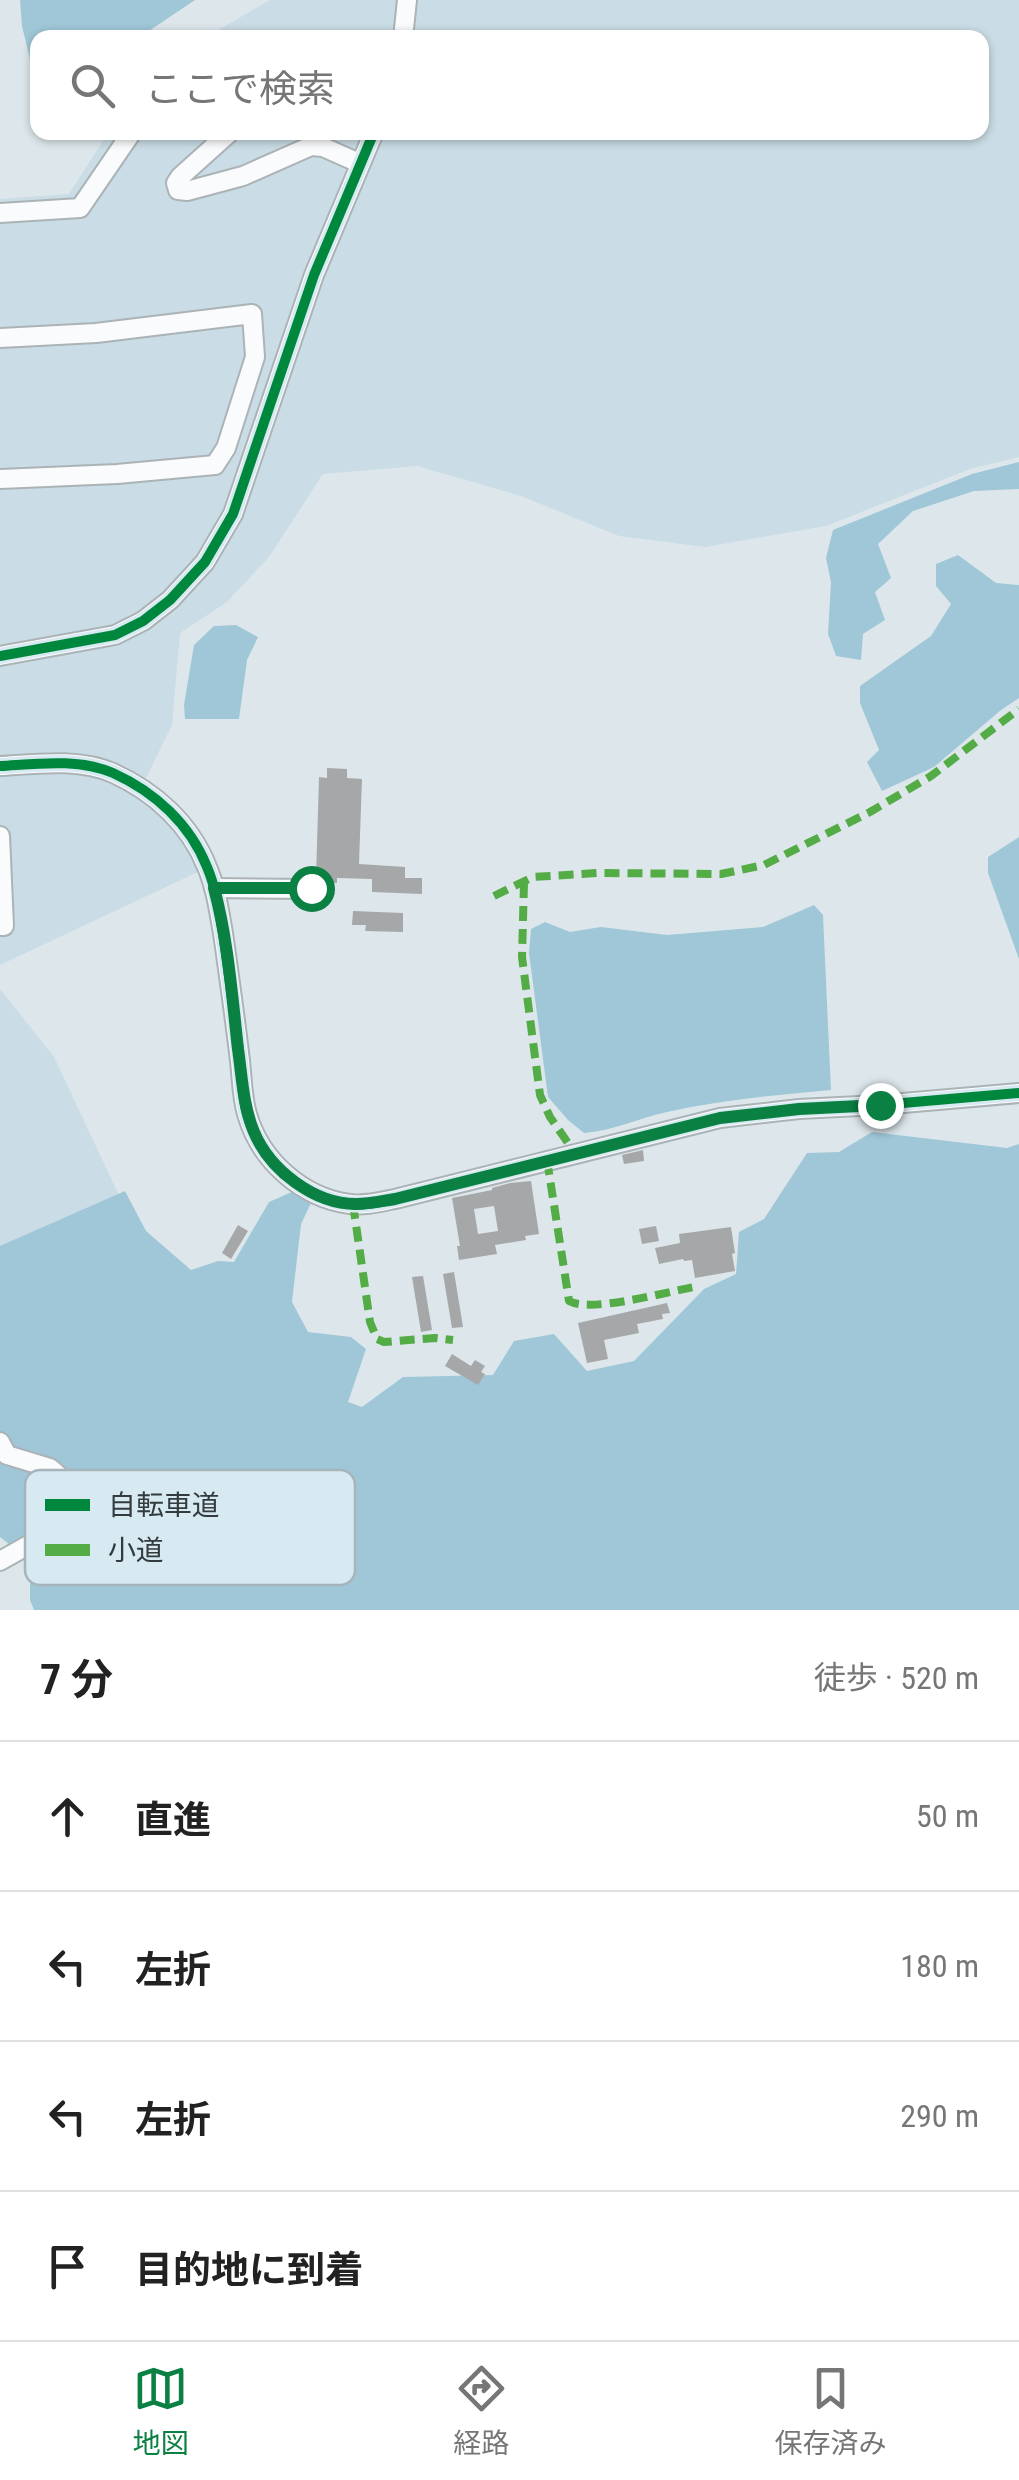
<!DOCTYPE html>
<html lang="ja">
<meta charset="utf-8">
<style>
body{margin:0;font-family:"Roboto Condensed","Noto Sans JP",sans-serif;background:#f2f2f2;color:#222}
.stop{position:absolute;width:30px;height:30px;margin:-22px;border:8px solid #0b8043;border-radius:50%;background:#fff}
.stop.end{background:#0b8043;border-color:#fff;box-shadow:0 2px 10px #0008}
.list{margin:0;padding:0;list-style:none}
h2{display:flex;justify-content:space-between;align-items:center;height:130px;margin:0;padding:0 40px;font-size:42px}
h2 small{font-size:32px;font-weight:400;color:#767676}
.list li{display:grid;grid-template-columns:65px 1fr auto;gap:30px;align-items:center;box-sizing:border-box;height:150px;padding:0 40px;border-top:2px solid #e0e0e0}
.list b{display:block;font-size:38px;white-space:nowrap}
.list em{font-size:32px;font-style:normal;color:#767676}
.icon{flex:none;width:55px;height:55px;fill:none;stroke:currentColor;stroke-width:2;stroke-linecap:round;stroke-linejoin:round}
.map{position:relative;flex:none;width:1019px;height:1610px;overflow:hidden}
.search{position:absolute;background:#fff;box-shadow:0 2px 8px #0004;left:30px;right:30px;top:30px;height:110px;display:flex;align-items:center;gap:25px;box-sizing:border-box;padding:0 35px;border-radius:20px;color:#767676;font-size:38px}
.sheet{height:730px;background:#fff}
nav{display:flex;justify-content:space-around;align-items:center;box-sizing:border-box;height:140px;border-top:2px solid #e0e0e0;background:#fff;font-size:28px;color:#767676}
nav a{display:grid;justify-items:center;gap:5px}
nav .on{color:#0b8043}
.map>svg:first-child{display:block}
.built{fill:#cadce5}
.forest{fill:#9fc7d7}
.building{fill:#a6a7a8;fill-rule:evenodd}
.lines{fill:none;stroke-linecap:round;stroke-linejoin:round}
.minor-casing{stroke:#abb3b6;stroke-width:22}
.minor{stroke:#fafbfc;stroke-width:18}
.quiet{stroke:#54ac46;stroke-width:8;stroke-dasharray:15 8;stroke-linecap:butt}
.cycleway-casing{stroke:#d7e9f1;stroke-width:16}
.cycleway{stroke:#00873e;stroke-width:10}
.route{stroke:#0b8043;stroke-width:12}
.key{fill:#d7e9f1;stroke:#a6b5bb;stroke-width:2.5}
.key-label{font-size:28px;fill:#343b3e}
</style>
<div class="map">
<svg width="1019" height="1610" viewBox="0 0 1019 1610">
<rect width="100%" height="100%" fill="#dde7eb"/>
<g class="built">
<polygon points="270,0 1019,0 1019,457 970,469 826,526 705,547 619,536 521,496 417,466 323,474 269,557 227,602 180,633 172,725 145,780 133,795 165,819 188,846 200,871 0,965 0,199 69,194 108,133 982,132 982,38 206,37"/>
<polygon points="0,989 54,1057 131,1221 0,1256"/>
</g>
<g class="forest">
<polygon points="20,0 195,0 140,37 38,38 37,87 22,26"/>
<polygon points="1019,462 1019,489 974,491 913,511 878,544 891,578 875,592 885,620 863,634 861,660 836,656 828,634 831,582 826,558 833,530 972,474"/>
<polygon points="958,555 996,583 1019,585 1019,698 1001,710 934,767 882,791 867,762 879,750 860,703 860,686 931,636 951,604 936,586 936,564"/>
<polygon points="236,625 258,637 247,660 239,719 185,719 184,705 194,645 214,626"/>
<polygon points="1019,837 1019,959 988,873 988,857"/>
<path d="M814,905L823,915L831,1090C776,1095 721,1100 667,1112C639,1118 613,1131 584,1133L568,1120L548,1097L529,953L531,929L545,922L570,932L601,927L667,935L763,927Z"/>
<polygon points="872,1132 1007,1148 1019,1144 1019,1610 34,1610 30,1600 30,1561 0,1537 0,1246 125,1191 146,1231 191,1270 218,1261 234,1262 269,1202 294,1191 313,1199 301,1224 292,1302 308,1332 351,1337 366,1349 348,1402 362,1407 403,1377 493,1375 514,1341 554,1334 587,1371 634,1361 704,1289 736,1274 739,1232 764,1219 807,1153 839,1152"/>
</g>
<g class="building">
<polygon points="327,768 347,769 347,778 362,779 359,864 405,867 405,878 422,878 422,894 372,892 372,879 337,878 337,883 321,882 316,878 319,777 327,778"/>
<polygon points="353,911 403,913 403,932 365,931 366,925 352,925"/>
<polygon points="643,1150 644,1161 624,1164 622,1155"/>
<path d="M531,1181L539,1234L525,1236L526,1240L495,1245L497,1254L459,1260L457,1246H460L452,1198L492,1190V1188L510,1183ZM494,1206L498,1231L478,1234L474,1209Z"/>
<polygon points="238,1225 248,1231 231,1259 222,1253"/>
<polygon points="656,1226 659,1241 642,1244 639,1229"/>
<polygon points="731,1227 735,1253 732,1254 735,1271 695,1278 692,1260 684,1261 683,1259 659,1264 655,1248 680,1243 679,1234"/>
<polygon points="454,1272 463,1327 452,1328 443,1274"/>
<polygon points="423,1276 432,1330 421,1332 412,1277"/>
<polygon points="667,1303 670,1313 662,1314 663,1319 637,1324 639,1333 604,1340 608,1359 587,1363 578,1323"/>
<polygon points="452,1354 471,1366 475,1360 485,1366 481,1372 485,1374 478,1385 445,1366"/>
</g>
<g class="lines">
<g class="minor-casing">
<g id="minor">
<polyline points="403,38 407,0"/>
<polyline points="230,132 180,177 176,183 178,190 187,191 243,176 311,146 323,147 359,163"/>
<polyline points="0,213 80,208 132,132"/>
<polyline points="0,338 96,333 252,314 255,357 226,448 215,465 117,474 0,479"/>
<polyline points="0,656 115,635 143,621 170,600 205,562 233,514 314,275 374,132"/>
<path d="M0,766C36,764 78,758 113,773C155,792 190,824 207,867C216,888 219,911 223,933C229,976 235,1018 240,1061C242,1079 242,1097 247,1114C260,1160 302,1198 350,1204C365,1206 380,1202 395,1199L720,1118L799,1109L880,1105L1019,1093"/>
<polyline points="0,836 4,926 0,926"/>
<polyline points="214,888 311,889"/>
<polyline points="0,1442 7,1455 50,1468 65,1481 71,1493 71,1513 64,1525 0,1561"/>
</g>
</g>
<use href="#minor" class="minor"/>
<g class="quiet">
<polyline points="524,883 522,957 540,1095 550,1117 575,1153"/>
<polyline points="494,896 533,877 597,873 721,874 764,865 870,812 931,776 1019,709"/>
<path d="M547,1160L569,1301C591,1313 666,1292 694,1287"/>
<polyline points="353,1204 370,1322 377,1339 384,1342 435,1338 453,1340"/>
</g>
<g class="cycleway-casing">
<g id="cycleway">
<polyline points="0,656 115,635 143,621 170,600 205,562 233,514 314,275 374,132"/>
<path d="M0,766C36,764 78,758 113,773C155,792 190,824 207,867C216,888 219,911 223,933C229,976 235,1018 240,1061C242,1079 242,1097 247,1114C260,1160 302,1198 350,1204C365,1206 380,1202 395,1199L720,1118L799,1109L880,1105L1019,1093"/>
</g>
</g>
<use href="#cycleway" class="cycleway"/>
</g>
<g class="lines">
<path class="route" d="M311,888H214C228,940 232,996 238,1049C242,1077 243,1106 254,1132C270,1170 314,1204 356,1204C369,1204 382,1201 395,1199L720,1118L799,1109L880,1105"/>
</g>
<rect x="25" y="1470" width="330" height="115" rx="15" class="key"/>
<rect x="45" y="1499" width="45" height="12" fill="#00873e"/>
<rect x="45" y="1544" width="45" height="12" fill="#54ac46"/>
<g class="key-label">
<text x="108" y="1515">自転車道</text>
<text x="108" y="1560">小道</text>
</g>
</svg>
<div class="stop" style="left:311px;top:888px"></div>
<div class="stop end" style="left:880px;top:1105px"></div>
<div class="search"><svg class="icon" aria-label="search" viewBox="0 0 24 24"><circle cx="10" cy="10" r="6"/><path d="M15 15l6 6"/></svg>ここで検索</div>
</div>
<section class="sheet">
<h2>7 分<small>徒歩 · 520 m</small></h2>
<ul class="list">
<li><svg class="icon" aria-label="ahead" viewBox="0 0 24 24"><path d="M12 20V5M6 11l6-6 6 6"/></svg><div><b>直進</b></div><em>50 m</em></li>
<li><svg class="icon" aria-label="left" viewBox="0 0 24 24"><path d="M17 20v-9H6M10 6l-5 5 5 5"/></svg><div><b>左折</b></div><em>180 m</em></li>
<li><svg class="icon" aria-label="left" viewBox="0 0 24 24"><path d="M17 20v-9H6M10 6l-5 5 5 5"/></svg><div><b>左折</b></div><em>290 m</em></li>
<li><svg class="icon" aria-label="arrive" viewBox="0 0 24 24"><path d="M6 21V4h12l-3 4 3 4H6"/></svg><div><b>目的地に到着</b></div></li>
</ul>
</section>
<nav>
<a class="on"><svg class="icon" aria-label="map" viewBox="0 0 24 24"><path d="M3 6l6-2 6 2 6-2v14l-6 2-6-2-6 2zM9 4v14M15 6v14"/></svg>地図</a>
<a><svg class="icon" aria-label="directions" viewBox="0 0 24 24"><path d="M12 3l9 9-9 9-9-9zM9 14v-3h6M13 9l2 2-2 2"/></svg>経路</a>
<a><svg class="icon" aria-label="saved" viewBox="0 0 24 24"><path d="M7 4h10v16l-5-4-5 4z"/></svg>保存済み</a>
</nav>
